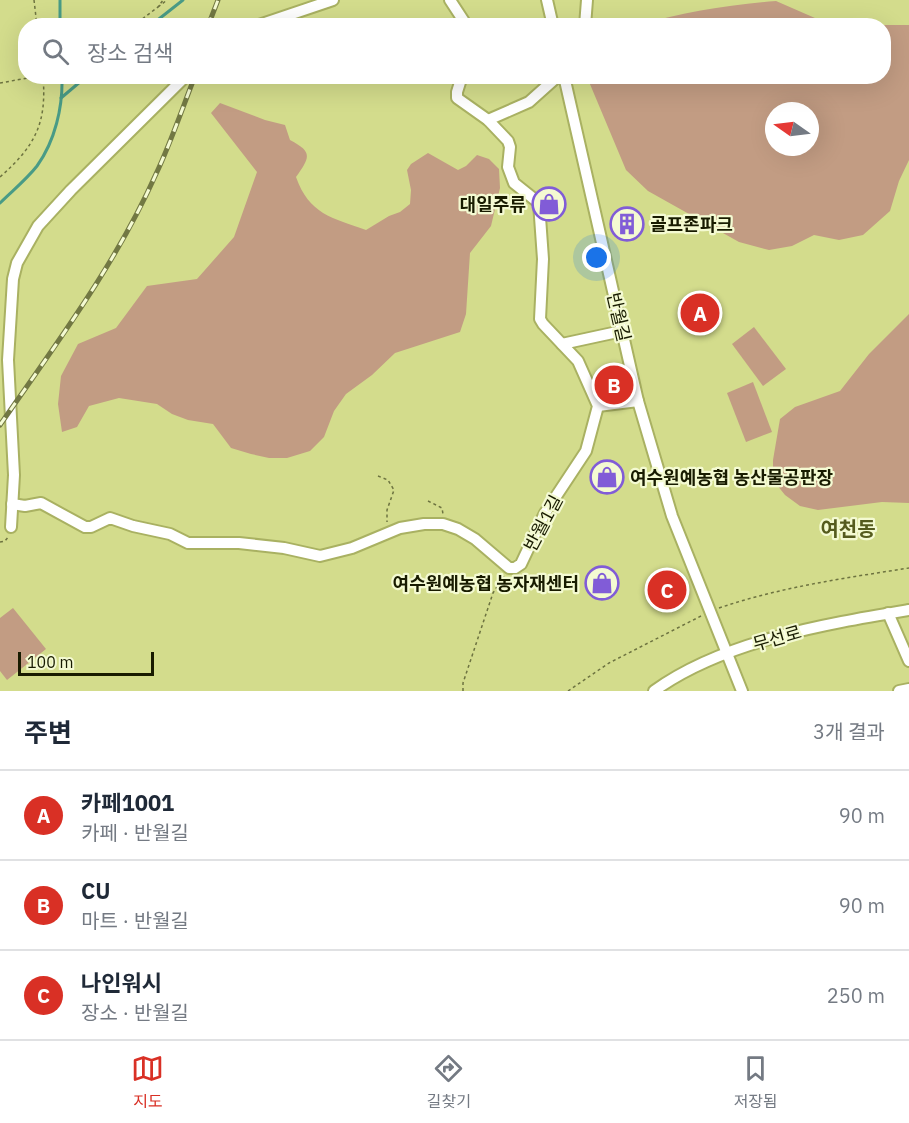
<!DOCTYPE html>
<html lang="ko">
<meta charset="utf-8">
<style>
body{margin:0;font-family:"IBM Plex Sans","Noto Sans KR",sans-serif;background:#f6f6f7;color:#1f2937}
.compass{position:absolute;left:765px;top:102px;width:54px;height:54px;border-radius:50%;background:#fff;box-shadow:0 6px 24px #0002;rotate:284deg}
.scale{position:absolute;left:18px;bottom:15px;width:136px;box-sizing:border-box;padding-left:6px;border:3px solid #181b00;border-top:0;font-size:16px;line-height:21px;white-space:nowrap;color:#181b00;-webkit-text-stroke:4px #f4fad2;paint-order:stroke}
.you{position:absolute;left:597px;top:258px;width:21px;height:21px;margin:-15px;border:4px solid #fff;border-radius:50%;background:#1a73e8;box-shadow:0 0 0 9px #1a73e833}
.badge{display:grid;place-items:center;width:39px;height:39px;border-radius:50%;background:#d93025;color:#fff;font-size:20px;font-weight:700}
.pin{position:absolute;translate:-50% -50%;border:3px solid #fff;box-shadow:0 2px 6px #0006}
.list{margin:0;padding:0;list-style:none}
h2{display:flex;justify-content:space-between;align-items:center;height:78px;margin:0;padding:0 24px;font-size:26px}
h2 small{font-size:20px;font-weight:400;color:#747a83}
.list li{display:grid;grid-template-columns:39px 1fr auto;gap:18px;align-items:center;box-sizing:border-box;height:90px;padding:0 24px;border-top:2px solid #e0e1e3}
.list b{display:block;font-size:22px;white-space:nowrap}
.list p{margin:0;font-size:20px;white-space:nowrap;color:#747a83}
.list em{font-size:20px;font-style:normal;color:#747a83}
.icon{flex:none;width:33px;height:33px;fill:none;stroke:currentColor;stroke-width:2;stroke-linecap:round;stroke-linejoin:round}
.map{position:relative;flex:none;width:909px;height:691px;overflow:hidden}
.search{position:absolute;background:#fff;box-shadow:0 6px 24px #0002;left:18px;right:18px;top:18px;height:66px;display:flex;align-items:center;gap:15px;box-sizing:border-box;padding:0 21px;border-radius:24px;color:#747a83;font-size:22px}
.sheet{height:348px;background:#fff}
nav{display:flex;justify-content:space-around;align-items:center;box-sizing:border-box;height:84px;border-top:2px solid #e0e1e3;background:#fff;font-size:16px;color:#747a83}
nav a{display:grid;justify-items:center;gap:3px}
nav .on{color:#d93025}
.map>svg:first-child{display:block}
.green{fill:#c29c83;fill-rule:evenodd}
.lines{fill:none;stroke-linecap:round;stroke-linejoin:round}
.stream{stroke:#499b86;stroke-width:3}
.minor-casing{stroke:#a9b162;stroke-width:14}
.path{stroke:#6d7340;stroke-width:1.5;stroke-dasharray:3 3;stroke-linecap:butt}
.minor{stroke:#fff;stroke-width:10}
.rail-casing{stroke:#727843;stroke-width:5}
.rail{stroke:#f4fad2;stroke-width:3;stroke-dasharray:9;stroke-linecap:butt}
.labels{text-anchor:middle;dominant-baseline:central;stroke-width:4.5;stroke-linejoin:round;paint-order:stroke}
.poi-label{font-size:18px;font-weight:bold;fill:#181b00;stroke:#f4fad2;text-anchor:end}
.street-label{font-size:18px;fill:#181b00;stroke:#f4fad2}
.neighbourhood-label{font-size:20px;font-weight:bold;fill:#555b1e;stroke:#f4fad2}
</style>
<div class="map">
<svg width="909" height="691" viewBox="0 0 909 691">
<rect width="100%" height="100%" fill="#d3dc8c"/>
<g class="green">
<path d="M776,1L831,25H909V160L899,181L890,211L863,235L839,240L814,235L792,246L769,250L739,242L648,191L626,170L587,77L884,76V26L637,25C686,12 726,5 776,1ZM774,111H810V147H774Z"/>
<path d="M220,103L265,120L285,125L290,140C313,152 310,157 296,177C309,214 332,218 366,230L389,216L400,212L410,204L411,190L407,170L411,164L428,153L458,170L466,166L477,155L489,159L499,169L500,188L491,226L470,253L466,314L460,332L395,353L372,375L346,394L334,411L324,437L310,451L287,458H269L251,454L231,448L213,424L188,420L172,414L157,404L119,398L89,406L77,427L62,432L58,404L61,376L78,344L116,328L147,286L197,279L234,237L257,172L211,113Z"/>
<polygon points="909,314 909,503 882,502 818,510 800,506 785,495 773,480 773,460 780,419 795,407 840,391 869,354"/>
<polygon points="754,327 786,369 763,386 732,344"/>
<polygon points="753,382 772,432 746,442 727,393"/>
<polygon points="13,608 46,649 7,680 0,671 0,618"/>
</g>
<g class="lines">
<g class="stream">
<polyline points="60,0 60,26"/>
<polyline points="150,26 183,0"/>
<polyline points="61,98 87,76"/>
<path d="M0,203C12,191 26,180 37,166C55,141 63,107 62,76"/>
</g>
<g class="minor-casing">
<g id="minor">
<polyline points="450,0 467,26"/>
<polyline points="547,0 553,26"/>
<polyline points="256,26 333,0"/>
<polyline points="585,26 587,0"/>
<polyline points="564,76 638,401 672,516 742,691"/>
<polyline points="488,120 529,102 558,76"/>
<polyline points="562,344 622,331"/>
<polyline points="598,406 638,401"/>
<polyline points="12,504 25,506 41,503 85,527 91,527 110,518 133,526 170,534 188,543 239,543 284,548 320,556 352,548 400,528 424,524 443,524 458,529 475,539 509,568 515,568 521,564 545,513 586,451 598,406 578,361 543,324 540,319 543,259 539,203 514,183 508,167 510,147 508,141 488,120 457,98 457,92 462,76"/>
<polyline points="11,527 14,475 8,360 13,279 17,263 38,226 71,190 186,76"/>
<polyline points="888,613 909,661"/>
<path d="M654,691C723,641 826,624 909,610"/>
<polyline points="899,691 909,689"/>
</g>
</g>
<g class="path">
<polyline points="34,0 37,26"/>
<polyline points="158,7 167,0"/>
<polyline points="133,26 158,7 163,0"/>
<polyline points="0,83 39,76"/>
<path d="M0,177C35,146 47,124 43,76"/>
<polyline points="378,476 388,480 394,490 387,510 387,522"/>
<polyline points="428,501 442,508 443,514"/>
<polyline points="0,542 5,541 9,536"/>
<path d="M719,608C781,587 845,578 909,568"/>
<polyline points="463,691 463,683 493,593 504,576"/>
<polyline points="568,691 609,663 701,616"/>
</g>
<use href="#minor" class="minor"/>
<g class="rail-casing">
<g id="rail">
<polyline points="208,26 218,0"/>
<path d="M0,425C56,344 116,264 156,174C171,142 182,109 195,76"/>
</g>
</g>
<use href="#rail" class="rail"/>
</g>
<defs>
<g id="shop-ring" transform="scale(1.725)"><circle r="9.5" fill="#f4fad2" stroke="#815cd7" stroke-width="1.5"/><path d="M-5-2.5h2.3a2.7 3.5 0 0 1 5.4 0H5L5.5 6h-11ZM-1.5-2.5h3a1.5 2.3 0 0 0-3 0Z" fill="#815cd7"/></g>
<g id="building-ring" transform="scale(1.725)"><circle r="9.5" fill="#f4fad2" stroke="#815cd7" stroke-width="1.5"/><path d="M-4-6H4V6H1V3H-1V6H-4ZM-2.5-4.3h1.7v1.8h-1.7ZM.8-4.3h1.7v1.8H.8ZM-2.5-1h1.7V.8h-1.7ZM.8-1h1.7V.8H.8Z" fill="#815cd7"/></g>
</defs>
<g fill-rule="evenodd">
<use href="#shop-ring" x="549" y="204"/>
<use href="#building-ring" x="627" y="224"/>
<use href="#shop-ring" x="607" y="477"/>
<use href="#shop-ring" x="602" y="583"/>
</g>
<g class="labels">
<g class="poi-label">
<text x="526" y="204">대일주류</text>
<text x="650" y="224" text-anchor="start">골프존파크</text>
<text x="630" y="477" text-anchor="start">여수원예농협 농산물공판장</text>
<text x="579" y="583">여수원예농협 농자재센터</text>
</g>
<g class="street-label">
<text transform="translate(619 317) rotate(77)">반월길</text>
<text transform="translate(543 523) rotate(-62)">반월1길</text>
<text transform="translate(777 638) rotate(-16)">무선로</text>
</g>
<g class="neighbourhood-label">
<text x="848" y="528">여천동</text>
</g>
</g>
</svg>
<svg class="compass" viewBox="-18 -18 36 36"><path d="M0-13l5 13h-10z" fill="#e53935"/><path d="M0 13l5-13h-10z" fill="#747a83"/></svg>
<div class="scale">100 m</div>
<div class="you"></div>
<div class="pin badge" style="left:700px;top:313px">A</div>
<div class="pin badge" style="left:614px;top:385px">B</div>
<div class="pin badge" style="left:667px;top:590px">C</div>
<div class="search"><svg class="icon" aria-label="search" viewBox="0 0 24 24"><circle cx="10" cy="10" r="6"/><path d="M15 15l6 6"/></svg>장소 검색</div>
</div>
<section class="sheet">
<h2>주변<small>3개 결과</small></h2>
<ul class="list">
<li><span class="badge">A</span><div><b>카페1001</b><p>카페 · 반월길</p></div><em>90 m</em></li>
<li><span class="badge">B</span><div><b>CU</b><p>마트 · 반월길</p></div><em>90 m</em></li>
<li><span class="badge">C</span><div><b>나인워시</b><p>장소 · 반월길</p></div><em>250 m</em></li>
</ul>
</section>
<nav>
<a class="on"><svg class="icon" aria-label="map" viewBox="0 0 24 24"><path d="M3 6l6-2 6 2 6-2v14l-6 2-6-2-6 2zM9 4v14M15 6v14"/></svg>지도</a>
<a><svg class="icon" aria-label="directions" viewBox="0 0 24 24"><path d="M12 3l9 9-9 9-9-9zM9 14v-3h6M13 9l2 2-2 2"/></svg>길찾기</a>
<a><svg class="icon" aria-label="saved" viewBox="0 0 24 24"><path d="M7 4h10v16l-5-4-5 4z"/></svg>저장됨</a>
</nav>
